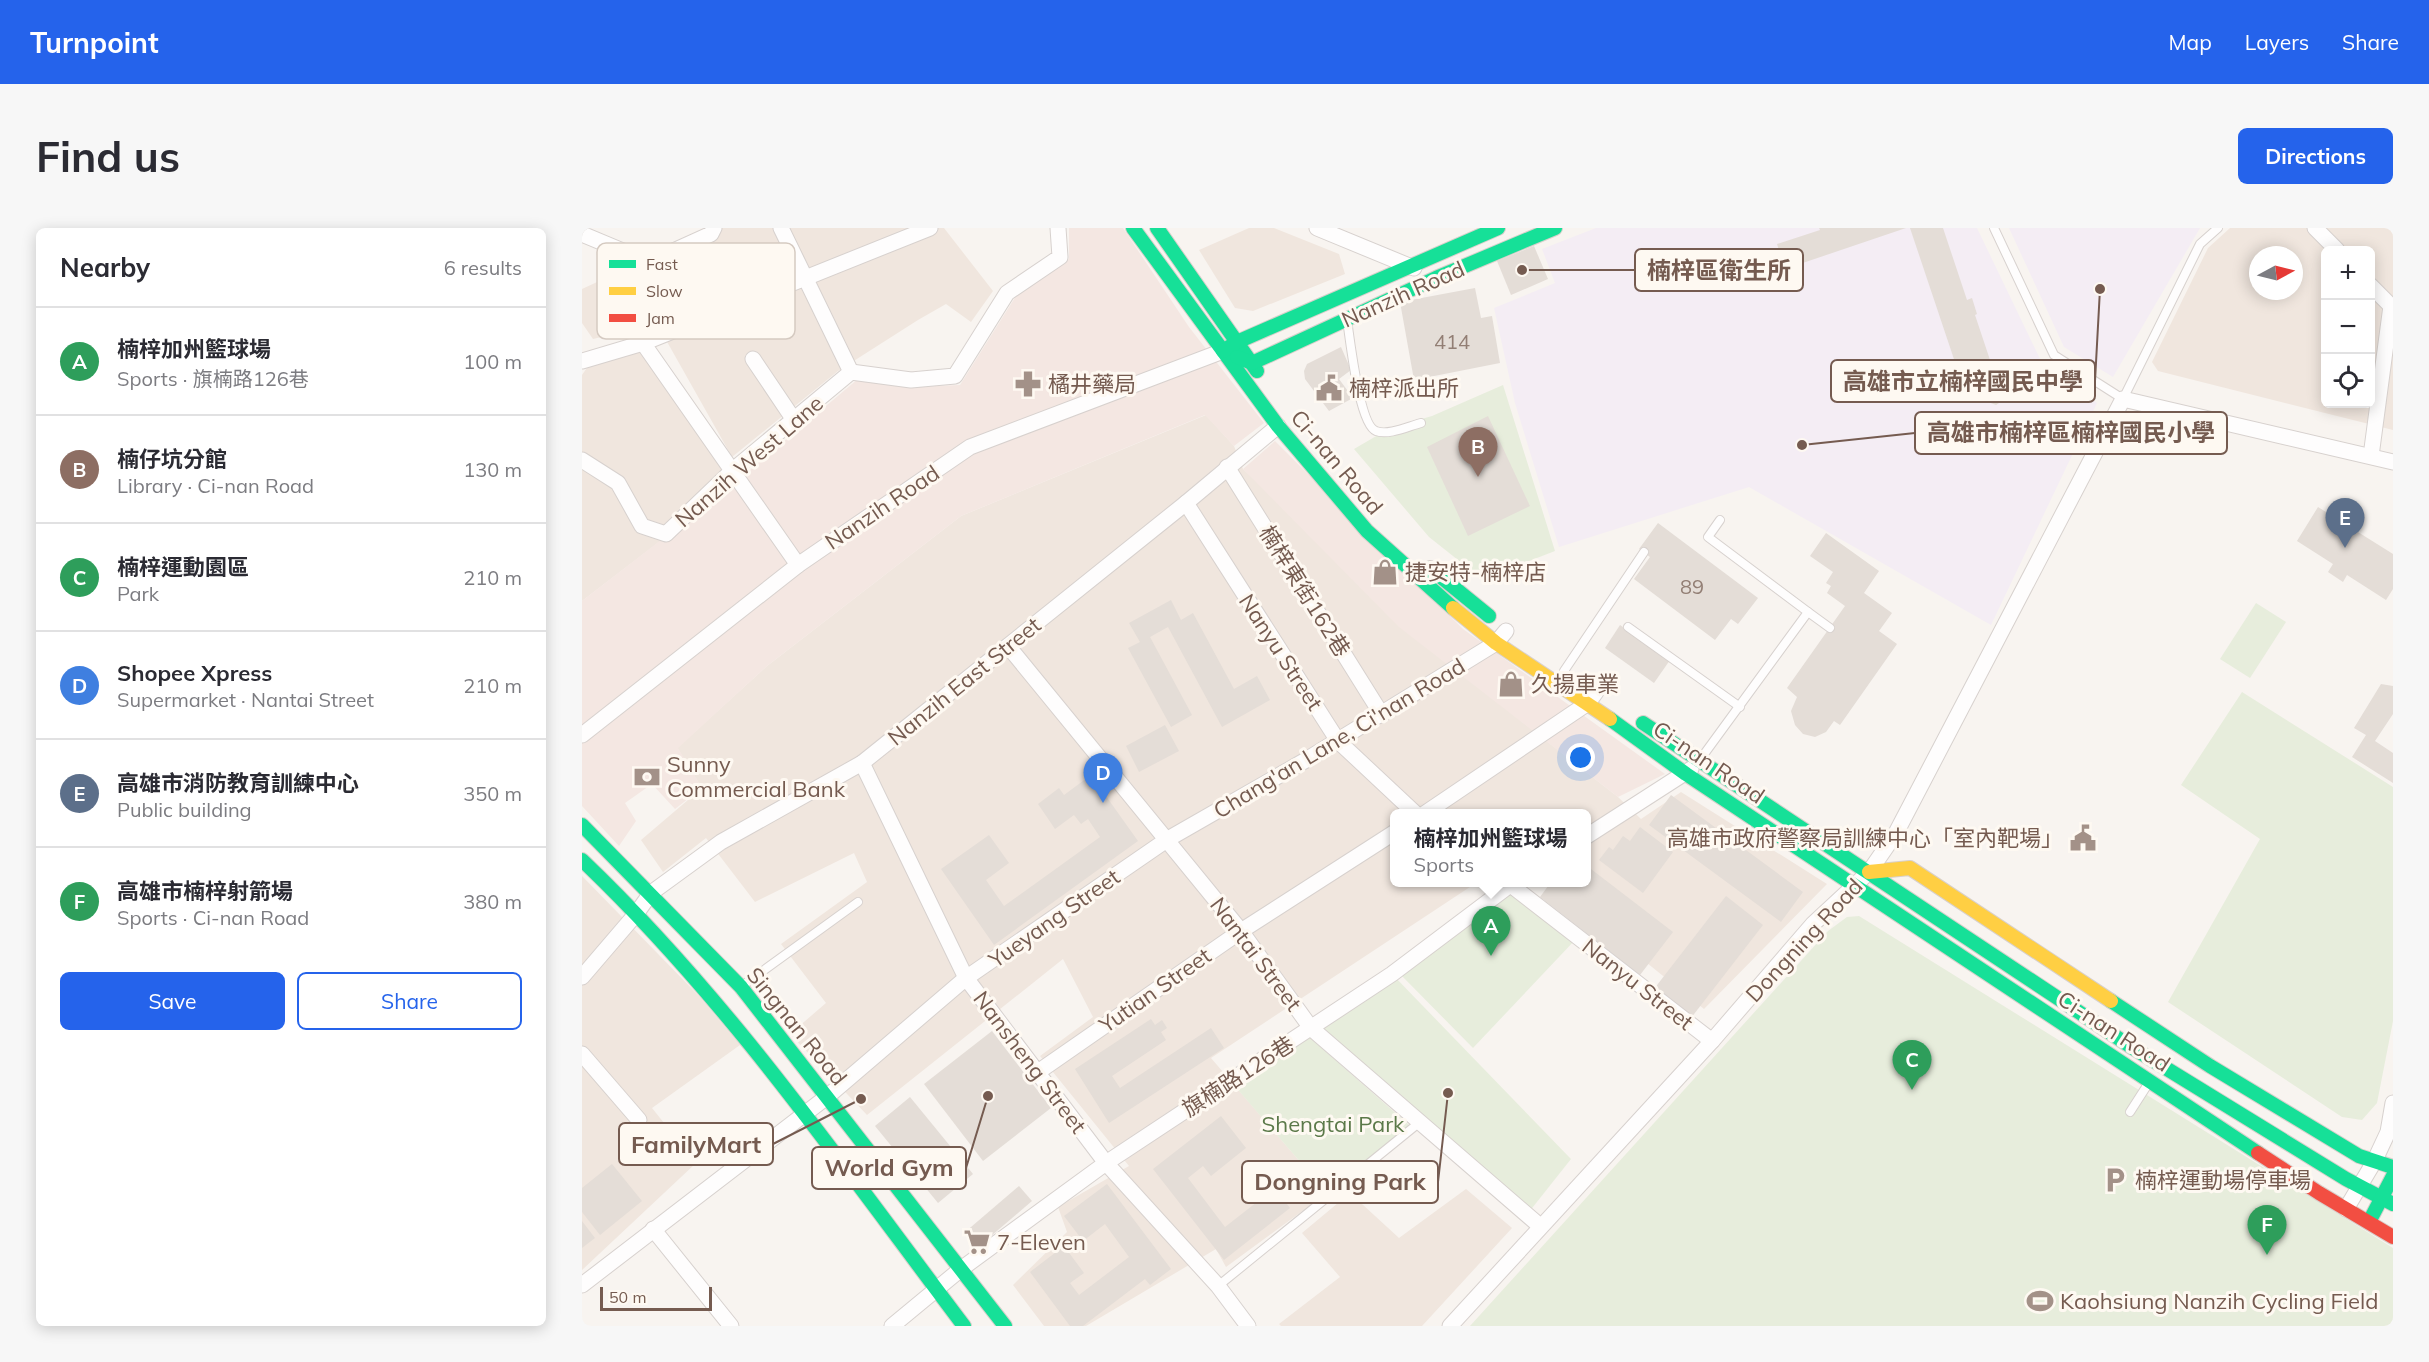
<!DOCTYPE html>
<meta charset="utf-8">
<style>
body{margin:0;font-family:Mulish,"Noto Sans TC",sans-serif;background:#f7f7f7;color:#2b2b33}
.controls{position:absolute;right:18px;top:18px;display:grid;overflow:hidden;border-radius:9px;box-shadow:0 3px 15px #0003}
.controls button{width:54px;height:54px;display:grid;place-items:center;padding:0;border:0;border-bottom:2px solid #e1e1e2;background:#fff;color:#2b2b33;font:30px sans-serif}
.compass{position:absolute;left:1667px;top:18px;width:54px;height:54px;border-radius:50%;background:#fff;box-shadow:0 3px 15px #0003;rotate:83deg}
.scale{position:absolute;left:18px;bottom:15px;width:112px;box-sizing:border-box;padding-left:6px;border:3px solid #755b50;border-top:0;font-size:16px;line-height:21px;white-space:nowrap;color:#755b50;-webkit-text-stroke:4px #fef9f2;paint-order:stroke}
.you{position:absolute;left:999px;top:530px;width:21px;height:21px;margin:-15px;border:4px solid #fff;border-radius:50%;background:#1a73e8;box-shadow:0 0 0 9px #1a73e833}
.badge{display:grid;place-items:center;width:39px;height:39px;border-radius:50%;background:#2563eb;color:#fff;font-size:20px;font-weight:700}
.pin{position:absolute;translate:-50% -50px;filter:drop-shadow(0 2px 3px #0008)}
.pin::after{content:'';position:absolute;top:32px;width:21px;height:18px;background:inherit;clip-path:polygon(0 0,100% 0,50% 100%)}
.popup{position:absolute;left:808px;top:581px;width:201px;height:78px;box-sizing:border-box;display:grid;place-content:center;border-radius:9px;background:#fff;filter:drop-shadow(0 2px 4px #0005);font-size:20px;white-space:nowrap;color:#7c7c81}
.popup b{font-size:22px;color:#2b2b33}
.popup::after{content:'';position:absolute;left:50%;top:100%;margin-left:-12px;border:12px solid transparent;border-top-color:#fff}
.list{margin:0;padding:0;list-style:none}
h2{display:flex;justify-content:space-between;align-items:center;height:78px;margin:0;padding:0 24px;font-size:26px}
h2 small{font-size:20px;font-weight:400;color:#7c7c81}
.list li{display:grid;grid-template-columns:39px 1fr auto;gap:18px;align-items:center;box-sizing:border-box;height:108px;padding:0 24px;border-top:2px solid #e1e1e2}
.list b{display:block;font-size:22px;white-space:nowrap}
.list p{margin:0;font-size:20px;white-space:nowrap;color:#7c7c81}
.list em{font-size:20px;font-style:normal;color:#7c7c81}
.actions{display:flex;gap:12px;padding:18px 24px}
.actions a{flex:1;padding:14px 0;border:2px solid #2563eb;border-radius:9px;text-align:center;font-size:21px;color:#2563eb}
.actions .main{background:#2563eb;color:#fff}
.icon{flex:none;width:33px;height:33px;fill:none;stroke:currentColor;stroke-width:2;stroke-linecap:round;stroke-linejoin:round}
.map{position:relative;flex:none;width:1811px;height:1098px;overflow:hidden;border-radius:9px}
header{display:flex;align-items:center;gap:36px;box-sizing:border-box;height:84px;padding:0 30px;background:#2563eb;color:#fff}
header strong{font-size:28px}
nav{display:flex;gap:33px;margin-inline-start:auto;font-size:21px}
.intro{display:flex;align-items:center;justify-content:space-between;box-sizing:border-box;height:144px;padding:0 36px}
h1{margin:0;font-size:42px}
.button{padding:15px 27px;border-radius:9px;background:#2563eb;color:#fff;font-size:21px;font-weight:700}
main{display:flex;gap:36px;padding:0 36px}
aside{flex:1;background:#fff;border-radius:9px;box-shadow:0 3px 15px #0003}
.map>svg:first-child{display:block}
.residential{fill:#f0e6de;fill-rule:evenodd}
.commercial{fill:#f4e7e2}
.education{fill:#f4edf4}
.green{fill:#e7eddc}
.building{fill:#e4ddd7}
.lines{fill:none;stroke-linecap:round;stroke-linejoin:round}
.lane-casing{stroke:#d7d1ce;stroke-width:10}
.street-casing{stroke:#d7d1ce;stroke-width:17}
.fast-casing{stroke:#d8d0cb;stroke-width:16}
.slow-casing{stroke:#d8d0cb;stroke-width:16}
.jam-casing{stroke:#d8d0cb;stroke-width:16}
.lane{stroke:#fefdfd;stroke-width:8}
.street{stroke:#fefdfd;stroke-width:15}
.fast{stroke:#16e098;stroke-width:14}
.slow{stroke:#ffcf43;stroke-width:14}
.jam{stroke:#f24e42;stroke-width:14}
.labels{text-anchor:middle;dominant-baseline:central;stroke-width:6;stroke-linejoin:round;paint-order:stroke}
.number-label{font-size:20px;fill:#927e74}
.street-label{font-size:22px;fill:#755b50;stroke:#fef9f2}
.poi-label{font-size:22px;fill:#755b50;stroke:#fef9f2;text-anchor:start}
.park-label{font-size:22px;fill:#5b7949;stroke:#fef9f2}
.key{fill:#fef9f2;stroke:#d5cac1;stroke-width:1.5}
.key-label{font-size:16px;fill:#755b50}
.leader{fill:none;stroke:#755b50;stroke-width:2}
.callout-dot{fill:#755b50;stroke:#fef9f2;stroke-width:2}
.callout{fill:#fef9f2;stroke:#755b50;stroke-width:2}
.callout-label{font-size:24px;text-anchor:middle;font-weight:bold;fill:#755b50}
</style>
<header>
<strong>Turnpoint</strong>
<nav><a>Map</a><a>Layers</a><a>Share</a></nav>
</header>
<div class="intro"><h1>Find us</h1><a class="button">Directions</a></div>
<main>
<aside>
<h2>Nearby<small>6 results</small></h2>
<ul class="list">
<li><span class="badge" style="background:#2e9e5b">A</span><div><b>楠梓加州籃球場</b><p>Sports · 旗楠路126巷</p></div><em>100 m</em></li>
<li><span class="badge" style="background:#8d6e63">B</span><div><b>楠仔坑分館</b><p>Library · Ci-nan Road</p></div><em>130 m</em></li>
<li><span class="badge" style="background:#2e9e5b">C</span><div><b>楠梓運動園區</b><p>Park</p></div><em>210 m</em></li>
<li><span class="badge" style="background:#3f7fe0">D</span><div><b>Shopee Xpress</b><p>Supermarket · Nantai Street</p></div><em>210 m</em></li>
<li><span class="badge" style="background:#5c6f8a">E</span><div><b>高雄市消防教育訓練中心</b><p>Public building</p></div><em>350 m</em></li>
<li><span class="badge" style="background:#2e9e5b">F</span><div><b>高雄市楠梓射箭場</b><p>Sports · Ci-nan Road</p></div><em>380 m</em></li>
</ul>
<div class="actions"><a class="main">Save</a><a>Share</a></div>
</aside>
<div class="map">
<svg width="1811" height="1098" viewBox="0 0 1811 1098">
<rect width="100%" height="100%" fill="#f8f4f0"/>
<g class="residential">
<polygon points="132,0 362,0 411,63 389,94 364,76 336,92 256,143 150,229 75,96 11,111 0,95 0,61"/>
<polygon points="667,0 692,0 757,26 763,46 671,83 653,80 617,22"/>
<path d="M1648,0H1811V202L1576,143L1570,134L1626,20ZM1744,22H1788V176H1744ZM1676,27H1712V63H1676Z"/>
<polygon points="59,123 149,251 81,315 77,314 0,373 0,147 9,134"/>
<polygon points="624,187 652,218 661,241 939,493 1036,569 1059,591 1099,564 1245,656 1122,781 966,655 1005,654 1005,586 813,586 813,654 894,655 629,830 745,965 644,1039 634,1021 504,1098 462,1098 431,1057 485,1004 476,979 547,938 458,828 511,789 481,731 285,887 208,806 244,775 199,716 285,654 272,625 173,674 124,610 81,644 59,612 120,560 95,520 185,438 379,288"/>
<polygon points="0,648 117,768 158,817 70,880 114,935 0,1042"/>
<polygon points="884,961 930,1000 840,1098 699,1098 697,1096 758,1049 720,1005 768,965 817,1010"/>
</g>
<g class="commercial">
<polygon points="487,0 541,0 607,99 682,195 652,218 623,187 379,288 185,438 96,520 120,560 93,581 70,556 43,575 54,593 37,618 0,578 0,373 150,257 276,151 330,159 378,157 434,68 487,31"/>
<polygon points="693,213 881,401 1083,546 1036,569 817,399 661,241"/>
</g>
<g class="education">
<polygon points="1014,0 1395,0 1460,135 1515,175 1409,397 1167,259 977,319 933,175 912,80 973,55 960,21"/>
<polygon points="1427,0 1618,0 1531,149 1482,119"/>
</g>
<g class="green">
<polygon points="921,157 973,323 900,351 847,309 772,221 808,200 850,188"/>
<polygon points="1674,375 1704,394 1668,450 1638,431"/>
<polygon points="1660,464 1811,559 1811,793 1795,875 1780,892 1760,889 1586,774 1678,611 1599,557"/>
<polygon points="929,663 994,711 891,820 818,746"/>
<polygon points="1277,688 1811,1020 1811,1098 888,1098 1246,703 1265,689"/>
<polygon points="810,746 989,931 947,984 729,800"/>
<polygon points="725,807 827,897 745,965 651,856"/>
</g>
<g class="building">
<polygon points="1237,0 1324,0 1203,41 1195,16 1238,2"/>
<polygon points="1328,0 1361,0 1385,72 1390,70 1395,86 1393,87 1416,156 1423,146 1430,146 1429,167 1414,177 1398,171 1396,166 1385,170"/>
<polygon points="952,18 966,51 929,67 915,33"/>
<polygon points="893,60 899,90 910,88 918,135 832,152 818,74"/>
<polygon points="759,119 769,142 757,151 771,170 747,183 723,151 722,143 725,136"/>
<polygon points="906,188 948,278 886,308 845,219"/>
<polygon points="1736,279 1811,326 1811,361 1804,372 1765,347 1761,354 1746,344 1751,336 1715,313"/>
<polygon points="1076,295 1176,370 1156,396 1149,391 1133,412 1052,351 1068,329 1057,321"/>
<polygon points="1244,305 1297,343 1282,365 1310,385 1297,403 1315,416 1258,497 1252,493 1244,504 1233,509 1221,506 1213,497 1209,483 1215,469 1205,460 1263,378 1245,365 1249,358 1244,355 1251,344 1228,328"/>
<polygon points="589,372 599,392 611,385 652,461 675,448 688,472 640,499 586,399 568,409 610,487 589,499 546,420 558,414 547,395"/>
<polygon points="1038,397 1088,432 1072,455 1023,420"/>
<polygon points="1799,456 1811,458 1811,486 1793,513 1811,525 1811,555 1770,529 1784,507 1772,500"/>
<polygon points="583,497 597,523 557,544 544,518"/>
<polygon points="509,547 556,613 412,717 359,641 407,607 427,635 404,652 422,678 518,609 506,591 499,596 492,587 473,601 456,576 477,560 482,567"/>
<polygon points="1089,567 1221,664 1199,694 1067,597"/>
<polygon points="1058,599 1091,624 1061,665 1017,632 1027,619 1031,622 1041,608 1048,613"/>
<polygon points="1005,638 1091,704 1058,747 958,669 969,654 1005,654"/>
<polygon points="1144,668 1181,697 1109,790 1072,761"/>
<polygon points="569,791 573,797 580,792 585,800 579,804 584,812 530,848 538,860 629,800 642,820 527,895 493,841"/>
<polygon points="410,803 469,880 401,933 342,856"/>
<polygon points="328,869 391,946 356,975 293,898"/>
<polygon points="639,888 664,920 629,948 621,938 606,950 643,999 693,960 708,980 642,1032 571,941"/>
<polygon points="30,936 60,973 18,1007 0,984 0,960"/>
<polygon points="525,956 589,1041 568,1057 563,1051 501,1098 488,1098 448,1044 482,1018 502,1045 488,1055 497,1067 547,1029 523,996 501,1013 482,988"/>
<polygon points="437,958 450,973 395,1020 382,1005"/>
<polygon points="0,993 13,1010 0,1020"/>
</g>
<g class="lines">
<g class="lane-casing">
<g id="lane">
<polyline points="1412,0 1472,127 1541,171 1618,16 1636,0"/>
<polyline points="36,55 61,115"/>
<path d="M765,92C768,110 777,197 794,203C806,208 827,198 839,195"/>
<polyline points="1226,384 1248,400"/>
<polyline points="1046,399 1158,479"/>
<polyline points="982,443 1062,324"/>
<polyline points="1120,529 1226,384 1126,309 1138,292"/>
<polyline points="160,758 276,674"/>
<polyline points="1548,884 1566,856"/>
<polyline points="636,1058 838,894"/>
</g>
</g>
<g class="street-casing">
<g id="street">
<polyline points="199,0 269,144"/>
<polyline points="735,0 832,40"/>
<polyline points="1733,0 1755,22"/>
<polyline points="0,6 67,34 129,6 132,0"/>
<polyline points="1788,57 1809,78 1789,228"/>
<polyline points="61,115 216,337"/>
<polyline points="171,131 212,192"/>
<polyline points="0,133 61,115 348,0"/>
<polyline points="0,232 36,255 60,298 84,306 151,242 269,144 329,152 373,148 425,65 478,29 476,0"/>
<polyline points="645,239 800,487"/>
<polyline points="604,275 756,513 834,586"/>
<polyline points="426,418 659,703 729,800 958,998"/>
<polyline points="0,507 216,337 388,219 641,123"/>
<polyline points="280,535 384,750 524,935 636,1058 666,1098"/>
<polyline points="842,586 1006,475 1014,464"/>
<polyline points="1005,608 1109,541"/>
<polyline points="925,654 1130,813"/>
<polyline points="0,749 54,686 69,665 139,614 280,535 604,275 696,198"/>
<polyline points="0,826 57,892"/>
<polyline points="456,844 659,703 813,604"/>
<polyline points="1764,981 1792,934 1806,904 1811,875"/>
<polyline points="71,1001 149,1098"/>
<polyline points="0,1057 246,868 384,750 586,611 724,532 914,415 924,403"/>
<polyline points="310,1098 379,1041 524,935 810,746 932,654"/>
<polyline points="868,1098 1130,813 1231,696 1287,644 1314,605 1541,171 1811,234"/>
</g>
</g>
<g class="fast-casing">
<g id="fast">
<polyline points="551,0 696,198 785,303 871,380"/>
<polyline points="575,0 675,143"/>
<polyline points="641,123 655,114 916,0"/>
<polyline points="655,129 670,135 854,50 973,0"/>
<polyline points="848,340 907,388"/>
<polyline points="1028,491 1104,546 1676,925"/>
<polyline points="1061,495 1551,820 1764,951 1811,976"/>
<polyline points="0,597 159,759 423,1098"/>
<path d="M0,632C146,771 261,938 382,1098"/>
<polyline points="1529,773 1628,838 1777,928 1811,939"/>
<polyline points="1787,994 1811,948"/>
</g>
</g>
<g class="slow-casing">
<g id="slow">
<polyline points="871,380 914,415 1028,491"/>
<polyline points="1287,644 1328,640 1529,773"/>
</g>
</g>
<g class="jam-casing">
<polyline id="jam" points="1676,925 1737,965 1811,1009"/>
</g>
<use href="#lane" class="lane"/>
<use href="#street" class="street"/>
<use href="#fast" class="fast"/>
<use href="#slow" class="slow"/>
<use href="#jam" class="jam"/>
</g>
<defs>
<g id="pharmacy-bare" transform="scale(2.07)"><path d="M-2-6h4v4h4v4h-4v4h-4v-4h-4v-4h4Z" fill="#a39188" stroke="#fef9f2" stroke-width="2.5" paint-order="stroke"/></g>
<g id="civic-bare" transform="scale(2.07)"><path d="M-.6-6.5H3V-4.5H.6V-3L4-1V1h2V6H-6V1h2V-1L-.6-3ZM-1.2 2.5V6h2.4V2.5Z" fill="#a39188" stroke="#fef9f2" stroke-width="2.5" paint-order="stroke"/></g>
<g id="shop-bare" transform="scale(2.07)"><path d="M-5-2.5h2.3a2.7 3.5 0 0 1 5.4 0H5L5.5 6h-11ZM-1.5-2.5h3a1.5 2.3 0 0 0-3 0Z" fill="#a39188" stroke="#fef9f2" stroke-width="2.5" paint-order="stroke"/></g>
<g id="bank-bare" transform="scale(2.07)"><path d="M-6-4H6V4H-6ZM0-2.3a2.3 2.3 0 1 0 0 4.6a2.3 2.3 0 1 0 0-4.6Z" fill="#a39188" stroke="#fef9f2" stroke-width="2.5" paint-order="stroke"/></g>
<g id="parking-bare" transform="scale(2.07)"><path d="M-3.5-5.5H1a3.5 3.5 0 0 1 0 7H-1V5.5H-3.5ZM-1-3.4V-.6H.8a1.4 1.4 0 0 0 0-2.8Z" fill="#a39188" stroke="#fef9f2" stroke-width="2.5" paint-order="stroke"/></g>
<g id="supermarket-bare" transform="scale(2.07)"><path d="M-6-5.5h2.5l.6 2H6L4.5 2H-2.5L-4.4-4H-6ZM-1.5 3.2a1.3 1.3 0 1 0 .1 0ZM3 3.2a1.3 1.3 0 1 0 .1 0Z" fill="#a39188" stroke="#fef9f2" stroke-width="2.5" paint-order="stroke"/></g>
<g id="stadium-bare" transform="scale(2.07)"><path d="M0-5a6.5 5 0 1 0 0 10a6.5 5 0 1 0 0-10ZM-3.5-1.8h7v3.6h-7Z" fill="#a39188" stroke="#fef9f2" stroke-width="2.5" paint-order="stroke"/></g>
</defs>
<g fill-rule="evenodd">
<use href="#pharmacy-bare" x="446" y="156"/>
<use href="#civic-bare" x="747" y="160"/>
<use href="#shop-bare" x="803" y="344"/>
<use href="#shop-bare" x="929" y="456"/>
<use href="#bank-bare" x="65" y="549"/>
<use href="#civic-bare" x="1501" y="610"/>
<use href="#parking-bare" x="1533" y="952"/>
<use href="#supermarket-bare" x="395" y="1014"/>
<use href="#stadium-bare" x="1458" y="1073"/>
</g>
<g class="labels">
<g class="number-label">
<text x="870" y="113">414</text>
<text x="1110" y="358">89</text>
</g>
<g class="street-label">
<text transform="translate(821 66) rotate(-24)">Nanzih Road</text>
<text transform="translate(167 233) rotate(-41)">Nanzih West Lane</text>
<text transform="translate(755 234) rotate(50)">Ci-nan Road</text>
<text transform="translate(300 279) rotate(-34)">Nanzih Road</text>
<text transform="translate(723 363) rotate(58)">楠梓東街162巷</text>
<text transform="translate(699 424) rotate(57)">Nanyu Street</text>
<text transform="translate(382 453) rotate(-39)">Nanzih East Street</text>
<text transform="translate(757 510) rotate(-31)">Chang'an Lane, Ci'nan Road</text>
<text transform="translate(1127 534) rotate(34)">Ci-nan Road</text>
<text transform="translate(472 690) rotate(-35)">Yueyang Street</text>
<text transform="translate(1222 712) rotate(-47)">Dongning Road</text>
<text transform="translate(674 726) rotate(53)">Nantai Street</text>
<text transform="translate(1056 756) rotate(38)">Nanyu Street</text>
<text transform="translate(573 762) rotate(-35)">Yutian Street</text>
<text transform="translate(215 798) rotate(51)">Singnan Road</text>
<text transform="translate(1532 803) rotate(33)">Ci-nan Road</text>
<text transform="translate(448 834) rotate(53)">Nansheng Street</text>
<text transform="translate(656 848) rotate(-33)">旗楠路126巷</text>
</g>
<g class="poi-label">
<text x="466" y="156">橘井藥局</text>
<text x="767" y="160">楠梓派出所</text>
<text x="823" y="344">捷安特-楠梓店</text>
<text x="949" y="456">久揚車業</text>
<text x="85" y="536">Sunny<tspan x="85" dy="25">Commercial Bank</tspan></text>
<text x="1481" y="610" text-anchor="end">高雄市政府警察局訓練中心「室內靶場」</text>
<text x="1553" y="952">楠梓運動場停車場</text>
<text x="415" y="1014">7-Eleven</text>
<text x="1478" y="1073">Kaohsiung Nanzih Cycling Field</text>
</g>
<g class="park-label">
<text x="751" y="896">Shengtai Park</text>
</g>
</g>
<rect x="15" y="15" width="198" height="96" rx="9" class="key"/>
<rect x="27" y="32" width="27" height="8" fill="#16e098"/>
<rect x="27" y="59" width="27" height="8" fill="#ffcf43"/>
<rect x="27" y="86" width="27" height="8" fill="#f24e42"/>
<g class="key-label">
<text x="64" y="42">Fast</text>
<text x="64" y="69">Slow</text>
<text x="64" y="96">Jam</text>
</g>
<path class="leader" d="M940 42L1053 42M1518 61L1513 153M1220 217L1333 205M279 871L191 916M406 868L384 940M866 865L856 954"/>
<g class="callout-dot">
<circle cx="940" cy="42" r="6"/>
<circle cx="1518" cy="61" r="6"/>
<circle cx="1220" cy="217" r="6"/>
<circle cx="279" cy="871" r="6"/>
<circle cx="406" cy="868" r="6"/>
<circle cx="866" cy="865" r="6"/>
</g>
<g class="callout">
<rect x="1053" y="21" width="168" height="42" rx="6"/>
<rect x="1249" y="132" width="264" height="42" rx="6"/>
<rect x="1333" y="184" width="312" height="42" rx="6"/>
<rect x="37" y="895" width="154" height="42" rx="6"/>
<rect x="230" y="919" width="154" height="42" rx="6"/>
<rect x="660" y="933" width="196" height="42" rx="6"/>
</g>
<g class="callout-label">
<text x="1137" y="51">楠梓區衛生所</text>
<text x="1381" y="162">高雄市立楠梓國民中學</text>
<text x="1489" y="213">高雄市楠梓區楠梓國民小學</text>
<text x="114" y="925">FamilyMart</text>
<text x="307" y="948">World Gym</text>
<text x="758" y="962">Dongning Park</text>
</g>
</svg>
<div class="controls">
<button>+</button>
<button>−</button>
<button><svg class="icon" aria-label="locate" viewBox="0 0 24 24"><circle cx="12" cy="12" r="6"/><path d="M12 2v4M12 18v4M2 12h4M18 12h4"/></svg></button>
</div>
<svg class="compass" viewBox="-18 -18 36 36"><path d="M0-13l5 13h-10z" fill="#e53935"/><path d="M0 13l5-13h-10z" fill="#7c7c81"/></svg>
<div class="scale">50 m</div>
<div class="you"></div>
<div class="pin badge" style="left:909px;top:728px;background:#2e9e5b">A</div>
<div class="popup"><b>楠梓加州籃球場</b>Sports</div>
<div class="pin badge" style="left:896px;top:249px;background:#8d6e63">B</div>
<div class="pin badge" style="left:1330px;top:862px;background:#2e9e5b">C</div>
<div class="pin badge" style="left:521px;top:575px;background:#3f7fe0">D</div>
<div class="pin badge" style="left:1763px;top:320px;background:#5c6f8a">E</div>
<div class="pin badge" style="left:1685px;top:1027px;background:#2e9e5b">F</div>
</div>
</main>
